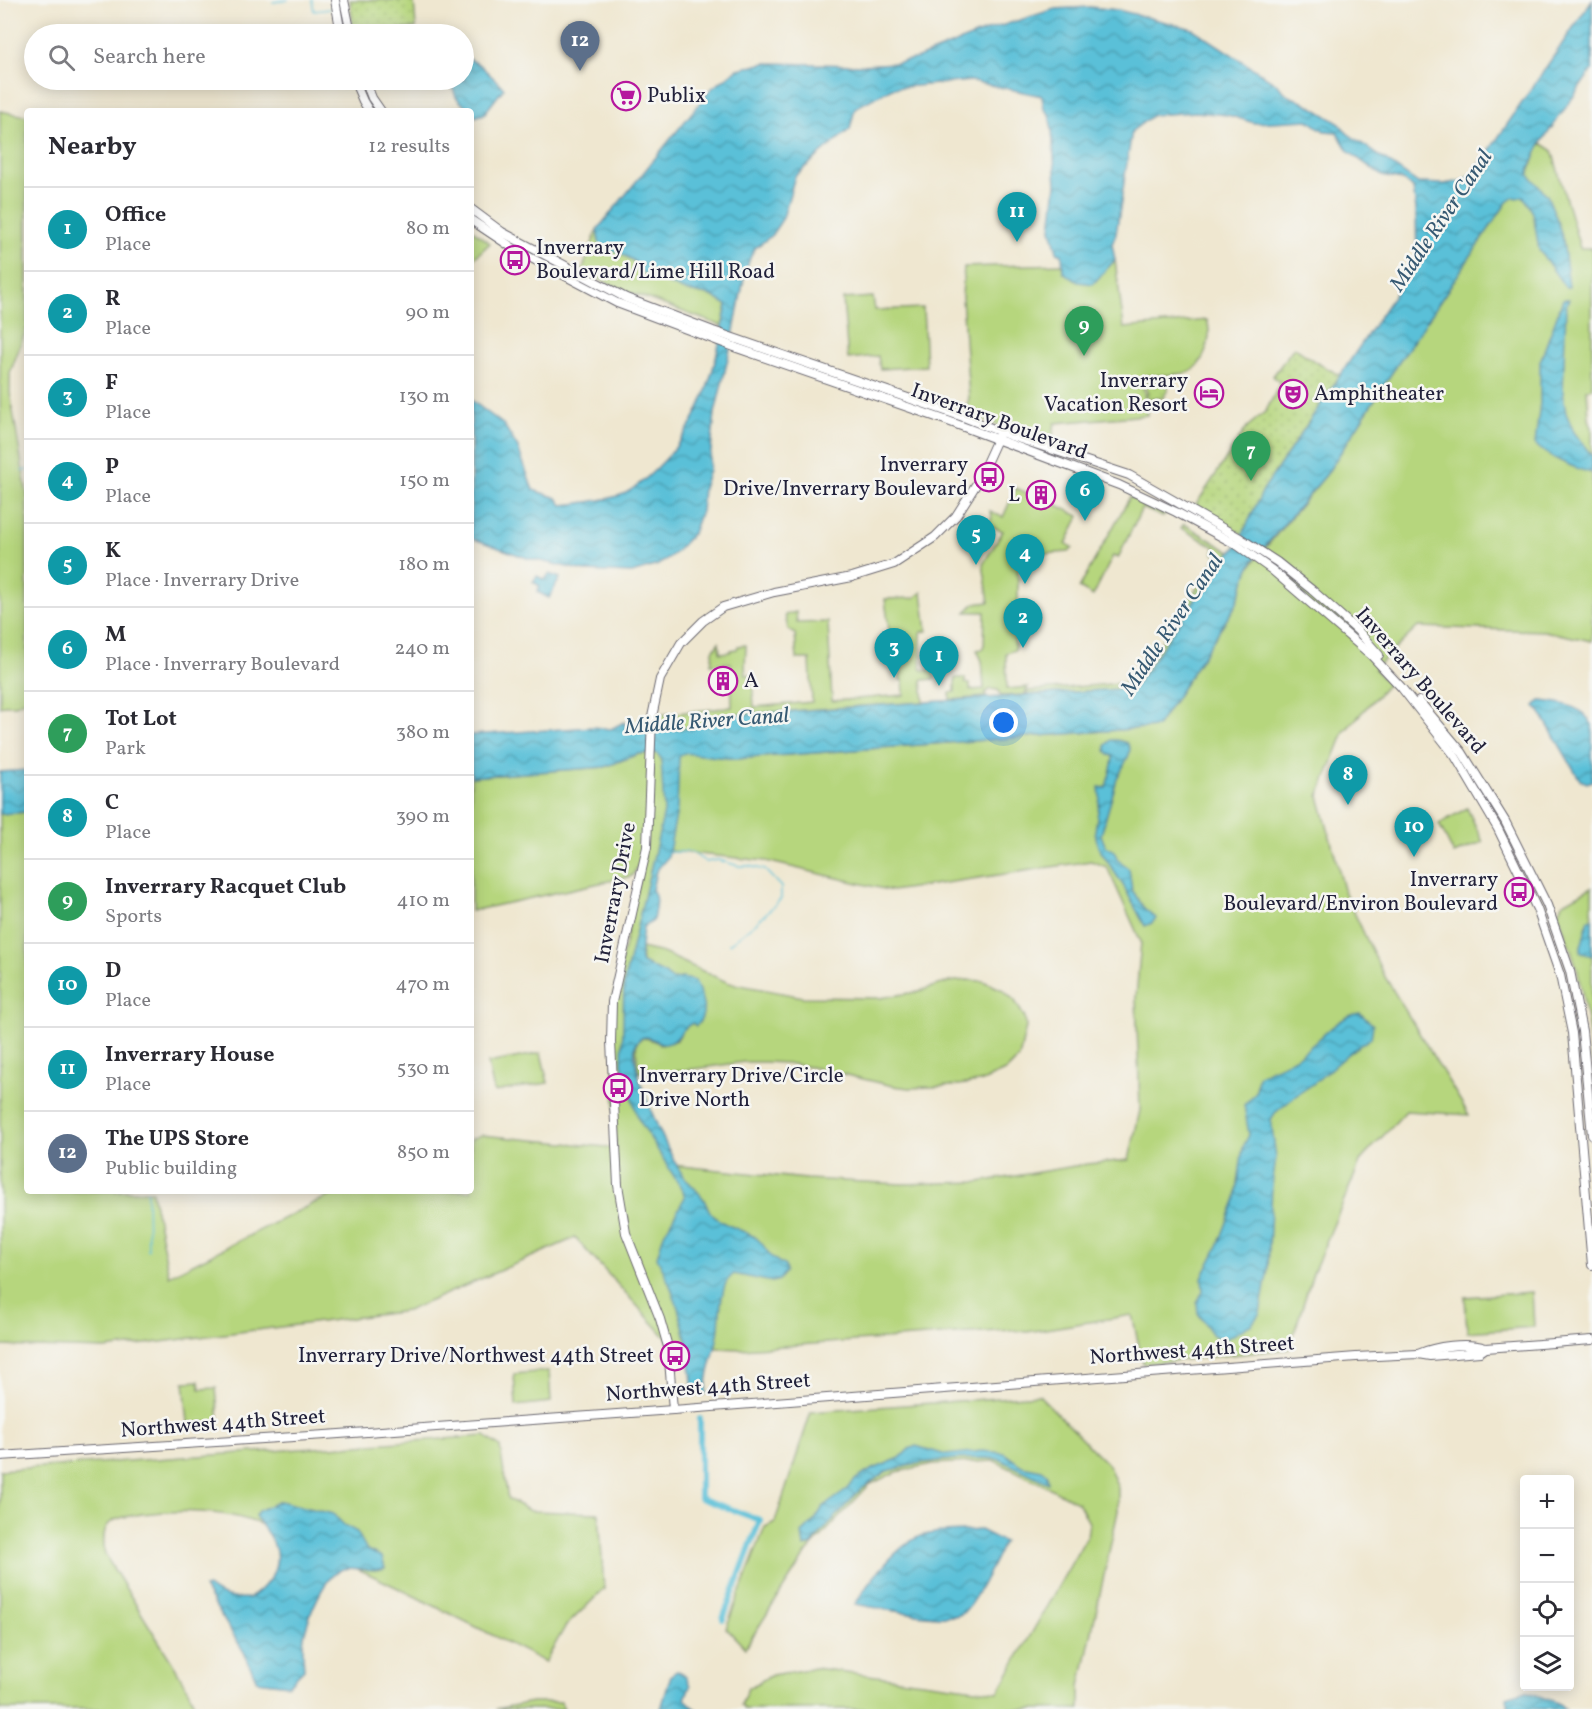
<!DOCTYPE html>
<meta charset="utf-8">
<style>
body{margin:0;font-family:Vollkorn,serif;background:#f2f2f3;color:#2b2b33}
.controls{position:absolute;right:18px;bottom:18px;display:grid;overflow:hidden;border-radius:6px;box-shadow:0 3px 15px #0003}
.controls button{width:54px;height:54px;display:grid;place-items:center;padding:0;border:0;border-bottom:2px solid #e1e1e2;background:#fff;color:#2b2b33;font:30px sans-serif}
.you{position:absolute;left:1004px;top:723px;width:21px;height:21px;margin:-15px;border:4px solid #fff;border-radius:50%;background:#1a73e8;box-shadow:0 0 0 9px #1a73e833}
.badge{display:grid;place-items:center;width:39px;height:39px;border-radius:50%;background:#b5179e;color:#fff;font-size:20px;font-weight:700}
.pin{position:absolute;translate:-50% -50px;filter:drop-shadow(0 2px 3px #0008)}
.pin::after{content:'';position:absolute;top:32px;width:21px;height:18px;background:inherit;clip-path:polygon(0 0,100% 0,50% 100%)}
.list{margin:0;padding:0;list-style:none}
h2{display:flex;justify-content:space-between;align-items:center;height:78px;margin:0;padding:0 24px;font-size:26px}
h2 small{font-size:20px;font-weight:400;color:#7c7c81}
.list li{display:grid;grid-template-columns:39px 1fr auto;gap:18px;align-items:center;box-sizing:border-box;height:84px;padding:0 24px;border-top:2px solid #e1e1e2}
.list b{display:block;font-size:22px;white-space:nowrap}
.list p{margin:0;font-size:20px;white-space:nowrap;color:#7c7c81}
.list em{font-size:20px;font-style:normal;color:#7c7c81}
.icon{flex:none;width:33px;height:33px;fill:none;stroke:currentColor;stroke-width:2;stroke-linecap:round;stroke-linejoin:round}
.map{position:relative;flex:none;width:1592px;height:1709px;overflow:hidden}
.search{position:absolute;background:#fff;box-shadow:0 3px 15px #0003;left:24px;top:24px;width:450px;height:66px;display:flex;align-items:center;gap:15px;box-sizing:border-box;padding:0 21px;border-radius:33px;color:#7c7c81;font-size:22px}
.panel{position:absolute;background:#fff;box-shadow:0 3px 15px #0003;left:24px;top:108px;width:450px;height:1086px;border-radius:6px}
.map>svg:first-child{display:block}
.green{fill:#b6d67d;stroke:#6c7c5c;stroke-width:1.5;fill-rule:evenodd}
.park{fill:url(#park-dots);stroke:#6c7c5c;stroke-width:1.5}
.water{fill:url(#water-waves);stroke:#3e718a;stroke-width:1.5}
.lines{fill:none;stroke-linecap:round;stroke-linejoin:round}
.stream{stroke:#5ac0d8;stroke-width:1.5}
.canal{stroke:#5ac0d8;stroke-width:6}
.secondary-casing{stroke:#6a676f;stroke-width:10}
.secondary{stroke:#fff;stroke-width:8}
.labels{text-anchor:middle;dominant-baseline:central;stroke-width:5;stroke-linejoin:round;paint-order:stroke}
.poi-label{font-size:21px;fill:#22223b;stroke:#f6f6f2;text-anchor:start}
.street-label{font-size:21px;fill:#22223b;stroke:#f6f6f2}
.water-label{font-size:22px;font-style:italic;fill:#365972;stroke:#f6f6f2}
</style>
<div class="map">
<svg width="1592" height="1709" viewBox="0 0 1592 1709">
<defs>
<pattern id="park-dots" width="8" height="8" patternUnits="userSpaceOnUse" patternTransform="scale(1.5)"><rect width="8" height="8" fill="#b6d67d"/><path d="M2 2h.1M6 6h.1" fill="none" stroke="#9cb76d" stroke-width="1.8" stroke-linecap="round"/></pattern>
<pattern id="water-waves" width="16" height="10" patternUnits="userSpaceOnUse" patternTransform="scale(1.5)"><rect width="16" height="10" fill="#5ac0d8"/><path d="M0 5q4-4 8 0t8 0" fill="none" stroke="#4a9cb0"/></pattern>
</defs>
<rect width="100%" height="100%" fill="#f6f6f2"/>
<filter id="ink" filterUnits="userSpaceOnUse"><feTurbulence type="fractalNoise" baseFrequency=".0167" numOctaves="2"/><feDisplacementMap in="SourceGraphic" scale="12" xChannelSelector="R" yChannelSelector="G"/><feConvolveMatrix kernelMatrix="1 2 1 2 8 2 1 2 1" color-interpolation-filters="sRGB"/></filter>
<filter id="wash" filterUnits="userSpaceOnUse"><feTurbulence type="fractalNoise" baseFrequency=".008" numOctaves="4" result="noise"/><feDisplacementMap in="SourceGraphic" scale="24" xChannelSelector="R" yChannelSelector="G"/><feGaussianBlur stdDeviation="1.35" result="paint"/><feColorMatrix in="noise" values="0 0 0 0 0 0 0 0 0 0 0 0 0 0 0 0 0 1.4 0 .05"/><feComposite in="paint" operator="in"/></filter>
<g filter="url(#wash)">
<rect width="100%" height="100%" fill="#efe7d0"/>
<g class="green">
<polygon points="0,111 27,116 27,327 10,373 10,393 27,495 27,699 16,705 4,705 0,707"/>
<path d="M1541,143L1552,150L1580,248H1592V388L1587,389L1589,419L1592,428V641L1544,631L1418,627L1374,669L1388,684L1344,732L1319,796L1345,893L1382,972L1469,1115L1406,1111L1361,1160L1313,1273L1289,1349L1143,1364L1132,1315L1027,1332L1012,1330L740,1349L674,1346L575,1238L407,1311L105,1349L0,1346V814L27,812V1191H152L169,1276L314,1203L342,1191H471V1139L481,1135L616,1148L612,1002L645,855L632,876L471,911V777L605,767L638,754L656,753L661,758L683,752L735,759L1157,727L1236,605L1249,568L1326,475L1391,374L1507,202C1527,188 1531,164 1541,143ZM660,850L766,861L892,891L1091,861L1107,867L1141,942L1136,997L1140,1110L1129,1160L1087,1164L979,1182L902,1184L806,1179L672,1165L643,1117L625,1021L645,906Z"/>
<polygon points="471,229 490,243 471,261"/>
<polygon points="597,230 599,242 605,251 617,251 683,290 712,296 727,305 722,326 624,290 582,271"/>
<path d="M1115,260L1124,328L1207,320C1213,337 1204,369 1185,373C1171,376 1156,375 1142,376L1147,415L1055,423L1051,445L965,413L969,398L962,297L964,267L1062,264L1063,272L1093,283Z"/>
<polygon points="873,297 875,310 923,308 926,366 880,369 878,356 848,359 843,299"/>
<polygon points="1016,488 1046,502 1051,502 1079,516 1066,544 1073,548 1069,552 1018,556 1018,602 1008,613 1009,625 1014,624 1015,650 1006,653 1007,689 1028,687 1024,695 1001,696 998,690 990,689 985,693 986,697 950,700 950,693 955,692 955,678 965,678 965,683 970,684 970,690 984,689 982,661 977,650 982,649 984,645 985,612 966,612 974,604 989,602 983,564 1003,531 989,525 992,516 990,511 1003,517"/>
<polygon points="1130,497 1165,514 1163,517 1142,508 1118,558 1113,556 1093,596 1079,588"/>
<polygon points="1184,524 1232,553 1134,688 1026,695 1028,691 1135,682 1218,556 1213,552 1215,547 1181,528"/>
<path d="M922,592L927,631L921,632V670H933L935,679L922,680L924,702L732,715L696,728L656,731L660,715L732,707L731,663L711,664L713,651L719,642L720,653L730,652L731,650L737,649L738,646L746,645C746,655 744,667 746,675H752L754,707L812,702L810,659H797L795,634L788,629L785,615L796,612L797,623L828,622L832,701L904,695L903,680H900L901,668L903,667L902,653H892L885,599L914,598Z"/>
<polygon points="1467,808 1483,842 1454,854 1439,824"/>
<polygon points="1592,887 1592,1064 1588,1024 1577,968 1558,912 1562,904"/>
<path d="M641,948L663,953L729,983L803,997L880,998L916,992L948,982L966,980L983,981L1003,990L1015,1001L1025,1018L1026,1027L1019,1058L1007,1070L980,1082L951,1086L910,1088L893,1086L821,1069L786,1063L765,1062H744L658,1074L639,1072C635,1048 630,1027 662,1045L677,1040L685,1026L694,1023L696,1026L703,1004L695,981L682,978L672,980L665,974L642,963Z"/>
<polygon points="541,1053 548,1083 494,1092 488,1063"/>
<polygon points="1532,1292 1534,1327 1467,1332 1465,1297"/>
<polygon points="549,1371 551,1402 516,1406 514,1374"/>
<polygon points="199,1381 200,1389 216,1388 219,1422 188,1423 184,1382"/>
<polygon points="1039,1395 1109,1466 1118,1488 1118,1511 1080,1686 1080,1709 744,1709 741,1705 748,1688 772,1675 815,1668 998,1692 1087,1536 1089,1523 1078,1502 995,1461 932,1464 896,1472 869,1485 807,1552 745,1648 726,1628 765,1527 775,1522 811,1412"/>
<path d="M485,1436L500,1447L508,1499L530,1511L599,1513L604,1589L565,1627L545,1662C472,1625 400,1587 325,1554C302,1543 279,1530 254,1522C220,1510 178,1510 142,1514C110,1519 100,1520 105,1555L176,1669L189,1692L196,1709H0V1470Z"/>
<polygon points="532,1702 561,1702 564,1709 496,1709"/>
</g>
<g class="park">
<polygon points="350,0 414,0 416,28 354,34"/>
<polygon points="1294,347 1317,363 1340,375 1263,490 1245,536 1195,506 1247,427 1266,411 1280,383 1273,376"/>
<polygon points="1146,382 1167,382 1168,389 1163,398 1147,398"/>
</g>
<g class="water">
<path d="M1592,0V70L1541,143L1530,168L1529,175L1547,195L1556,217L1563,240L1569,287H1565L1539,250L1533,213L1524,197L1523,196L1517,198L1514,197L1507,202L1391,374L1326,475L1256,557L1249,568L1236,605L1157,727L735,759L684,753L679,757L677,810L668,857L656,871L652,890C659,898 654,911 653,921L643,927L640,957L642,963L665,974L672,980L682,978L695,981C701,995 710,1013 696,1026L693,1023C680,1027 680,1042 666,1044C657,1045 646,1030 637,1042C624,1060 669,1155 682,1174C688,1182 696,1189 703,1198C706,1203 708,1210 712,1214C722,1226 745,1230 756,1238C762,1242 766,1250 770,1255C774,1260 780,1263 785,1266L786,1271L779,1280L772,1282L734,1274C730,1277 727,1280 725,1285C720,1299 720,1313 719,1328C717,1349 706,1373 706,1394L693,1395C690,1344 680,1302 657,1257L664,1234L685,1197L683,1191L638,1118L622,1064L624,982L664,812L661,758L656,753L638,754L605,767L471,777V735L593,727L611,729L624,722L627,729C668,734 693,729 732,715L1134,688L1206,584L1238,544L1263,490L1417,261L1416,209L1413,188L1402,180L1382,176L1348,151L1337,132L1324,131L1308,120L1254,123L1228,115L1196,112L1153,115L1132,131L1116,234L1112,244L1115,260L1093,284L1078,282L1063,272L1062,254L1057,252L1051,229L1056,185L1052,130L1049,114L1044,109L1042,96L971,81L892,88L855,108L850,129L795,176L783,218L771,236L755,248L750,258L745,273L732,341L715,413L709,470L703,488L701,511L693,533L675,553L658,565L632,573L585,571L527,558L471,538V400L504,425L518,448L533,490L557,498L562,505C581,503 602,501 621,495C634,490 648,477 658,467C705,421 715,367 727,305L712,296L683,290L637,270L634,261L617,251L605,252L599,242L597,230L711,89L738,69L766,63L861,65L896,63L918,58L988,30L1055,9L1090,7L1118,10L1193,29L1274,82L1289,96L1306,103L1340,124L1347,133L1418,183L1444,184L1462,181L1474,173Z"/>
<polygon points="464,56 480,65 504,88 484,114 475,117 456,97 450,80 464,80"/>
<path d="M1563,299H1569L1566,305L1563,395L1566,413L1574,432L1592,456V473C1576,469 1545,456 1535,444L1540,403V362Z"/>
<polygon points="549,574 560,578 549,598 537,592 540,586 533,582 537,576 545,580"/>
<path d="M1540,701C1560,703 1583,705 1592,725V781L1587,783L1580,780L1543,717L1535,706Z"/>
<path d="M1111,740H1117L1127,743L1130,748L1129,755L1117,779L1101,835L1105,845L1114,851L1118,860L1129,869L1132,890L1144,908L1156,918L1152,923L1145,926L1123,885L1098,847L1095,831L1100,797L1099,787L1106,788C1108,777 1113,767 1113,756L1109,755L1106,751V745Z"/>
<polygon points="27,770 27,812 0,814 0,772"/>
<polygon points="1592,918 1592,956 1580,951 1588,921"/>
<path d="M1360,1013L1373,1025L1371,1038L1350,1052L1313,1084L1298,1094L1275,1113L1271,1120L1276,1158L1272,1186L1268,1270L1260,1313L1252,1324L1224,1340L1213,1335L1204,1322L1198,1313L1197,1303L1203,1291L1202,1278L1218,1246L1236,1198L1243,1147L1249,1135L1244,1105L1256,1092L1258,1076C1272,1069 1288,1063 1301,1054C1319,1042 1337,1016 1360,1013Z"/>
<polygon points="916,1446 946,1455 982,1451 1004,1453 1022,1466 1042,1470 1047,1474 1048,1483 999,1459 985,1458 955,1459 920,1463 887,1471 860,1490 820,1534 812,1545 804,1547 802,1533 815,1520 823,1507 844,1492 856,1479 871,1470 900,1458 909,1449"/>
<path d="M280,1501L333,1514L344,1525L357,1532L367,1550L382,1557L385,1568C372,1573 356,1566 343,1569C324,1574 308,1618 304,1636C302,1647 303,1658 304,1669L288,1685L257,1681L244,1652L204,1588L208,1587C221,1598 234,1599 250,1598C267,1587 283,1567 274,1545C270,1535 261,1525 255,1516L258,1511Z"/>
<path d="M980,1530L1004,1542C996,1557 974,1606 961,1614C947,1622 874,1607 855,1604C867,1584 900,1541 924,1535C941,1530 962,1532 980,1530Z"/>
<polygon points="677,1671 686,1676 690,1686 685,1699 696,1709 661,1709 671,1675"/>
<polygon points="1526,1691 1558,1703 1565,1709 1509,1709 1507,1697"/>
</g>
<g class="lines">
<g class="stream">
<polyline points="312,0 314,11 330,9"/>
<polyline points="273,2 288,0"/>
<polyline points="22,471 27,470"/>
<polyline points="669,852 691,852 706,862 718,860 739,866 749,866 765,870 781,887 781,899 757,922 729,944"/>
<polyline points="147,1191 148,1250"/>
</g>
<polyline class="canal" points="700,1419 700,1498 760,1520 723,1619"/>
</g>
</g>
<g filter="url(#ink)">
<g class="lines">
<g class="secondary-casing">
<g id="secondary">
<polyline points="335,0 341,34"/>
<polyline points="344,0 351,34"/>
<polyline points="354,80 363,101 369,111"/>
<polyline points="365,80 372,98 381,111"/>
<polyline points="471,209 502,232 626,298 713,331 966,418 1011,436 1129,475 1240,538 1277,562 1312,590 1358,631 1379,655"/>
<polyline points="471,220 516,250 617,303 737,348 948,421 1119,485 1176,512 1237,545 1272,570 1372,656 1401,687 1455,756 1498,829 1537,909 1560,975 1572,1033 1592,1265"/>
<polyline points="1419,701 1462,752 1505,821 1547,905 1570,971 1582,1031 1592,1135"/>
<path d="M1418,1354C1436,1346 1466,1342 1486,1348L1592,1340"/>
<polyline points="673,1410 668,1347 660,1319 626,1233 618,1185 611,1042 612,1002 647,847 652,717 660,679 681,643 703,621 723,607 774,592 852,577 894,564 935,537 956,516 977,483 998,437"/>
<polyline points="0,1456 325,1435 673,1410 1356,1357 1418,1354 1430,1356 1480,1352 1486,1348"/>
</g>
</g>
<use href="#secondary" class="secondary"/>
</g>
</g>
<defs>
<g id="supermarket-ring" transform="scale(1.5)"><circle r="9.5" fill="#f6f6f2" stroke="#b5179e" stroke-width="1.5"/><path d="M-6-5.5h2.5l.6 2H6L4.5 2H-2.5L-4.4-4H-6ZM-1.5 3.2a1.3 1.3 0 1 0 .1 0ZM3 3.2a1.3 1.3 0 1 0 .1 0Z" fill="#b5179e"/></g>
<g id="bus-ring" transform="scale(1.5)"><circle r="9.5" fill="#f6f6f2" stroke="#b5179e" stroke-width="1.5"/><path d="M-5-6H5V4H4V6H2V4H-2V6H-4V4H-5ZM-3.5-4V0h7V-4ZM-3.5 1.2v1.5H-2V1.2ZM2 1.2v1.5H3.5V1.2Z" fill="#b5179e"/></g>
<g id="hotel-ring" transform="scale(1.5)"><circle r="9.5" fill="#f6f6f2" stroke="#b5179e" stroke-width="1.5"/><path d="M-6-4.5h1.5V1H6V5H4.5V3h-9V5H-6ZM-4 0a1.8 1.8 0 1 1 3.6 0ZM.5 0V-2.5h3Q6-2.5 6 0Z" fill="#b5179e"/></g>
<g id="theatre-ring" transform="scale(1.5)"><circle r="9.5" fill="#f6f6f2" stroke="#b5179e" stroke-width="1.5"/><path d="M-5-5.5Q0-4 5-5.5V0Q5 5 0 6Q-5 5-5 0ZM-3.3-2.5H-1v1.5H-3.3ZM1-2.5H3.3v1.5H1ZM-2.8 1Q0 5.5 2.8 1Z" fill="#b5179e"/></g>
<g id="building-ring" transform="scale(1.5)"><circle r="9.5" fill="#f6f6f2" stroke="#b5179e" stroke-width="1.5"/><path d="M-4-6H4V6H1V3H-1V6H-4ZM-2.5-4.3h1.7v1.8h-1.7ZM.8-4.3h1.7v1.8H.8ZM-2.5-1h1.7V.8h-1.7ZM.8-1h1.7V.8H.8Z" fill="#b5179e"/></g>
</defs>
<g fill-rule="evenodd">
<use href="#supermarket-ring" x="626" y="96"/>
<use href="#bus-ring" x="515" y="260"/>
<use href="#hotel-ring" x="1209" y="393"/>
<use href="#theatre-ring" x="1293" y="394"/>
<use href="#bus-ring" x="989" y="477"/>
<use href="#building-ring" x="1041" y="495"/>
<use href="#building-ring" x="723" y="681"/>
<use href="#bus-ring" x="1519" y="892"/>
<use href="#bus-ring" x="618" y="1088"/>
<use href="#bus-ring" x="675" y="1356"/>
</g>
<g class="labels">
<g class="poi-label">
<text x="647" y="96">Publix</text>
<text x="536" y="248">Inverrary<tspan x="536" dy="24">Boulevard/Lime Hill Road</tspan></text>
<text x="1188" y="381" text-anchor="end">Inverrary<tspan x="1188" dy="24">Vacation Resort</tspan></text>
<text x="1314" y="394">Amphitheater</text>
<text x="968" y="465" text-anchor="end">Inverrary<tspan x="968" dy="24">Drive/Inverrary Boulevard</tspan></text>
<text x="1020" y="495" text-anchor="end">L</text>
<text x="744" y="681">A</text>
<text x="1498" y="880" text-anchor="end">Inverrary<tspan x="1498" dy="24">Boulevard/Environ Boulevard</tspan></text>
<text x="639" y="1076">Inverrary Drive/Circle<tspan x="639" dy="24">Drive North</tspan></text>
<text x="654" y="1356" text-anchor="end">Inverrary Drive/Northwest 44th Street</text>
</g>
<g class="street-label">
<text transform="translate(999 422) rotate(20)">Inverrary Boulevard</text>
<text transform="translate(1420 681) rotate(49)">Inverrary Boulevard</text>
<text transform="translate(616 893) rotate(-79)">Inverrary Drive</text>
<text transform="translate(1192 1351) rotate(-4)">Northwest 44th Street</text>
<text transform="translate(708 1388) rotate(-4)">Northwest 44th Street</text>
<text transform="translate(223 1424) rotate(-4)">Northwest 44th Street</text>
</g>
<g class="water-label">
<text transform="translate(1442 221) rotate(-56)">Middle River Canal</text>
<text transform="translate(1173 625) rotate(-56)">Middle River Canal</text>
<text transform="translate(707 722) rotate(-4)">Middle River Canal</text>
</g>
</g>
</svg>
<div class="controls">
<button>+</button>
<button>−</button>
<button><svg class="icon" aria-label="locate" viewBox="0 0 24 24"><circle cx="12" cy="12" r="6"/><path d="M12 2v4M12 18v4M2 12h4M18 12h4"/></svg></button>
<button><svg class="icon" aria-label="layers" viewBox="0 0 24 24"><path d="M12 4l9 5-9 5-9-5zM3 14l9 5 9-5"/></svg></button>
</div>
<div class="you"></div>
<div class="pin badge" style="left:939px;top:686px;background:#0f9aa8">1</div>
<div class="pin badge" style="left:1023px;top:648px;background:#0f9aa8">2</div>
<div class="pin badge" style="left:894px;top:678px;background:#0f9aa8">3</div>
<div class="pin badge" style="left:1025px;top:584px;background:#0f9aa8">4</div>
<div class="pin badge" style="left:976px;top:565px;background:#0f9aa8">5</div>
<div class="pin badge" style="left:1085px;top:521px;background:#0f9aa8">6</div>
<div class="pin badge" style="left:1251px;top:481px;background:#2e9e5b">7</div>
<div class="pin badge" style="left:1348px;top:805px;background:#0f9aa8">8</div>
<div class="pin badge" style="left:1084px;top:356px;background:#2e9e5b">9</div>
<div class="pin badge" style="left:1414px;top:857px;background:#0f9aa8">10</div>
<div class="pin badge" style="left:1017px;top:242px;background:#0f9aa8">11</div>
<div class="pin badge" style="left:580px;top:71px;background:#5c6f8a">12</div>
<div class="search"><svg class="icon" aria-label="search" viewBox="0 0 24 24"><circle cx="10" cy="10" r="6"/><path d="M15 15l6 6"/></svg>Search here</div>
<section class="panel">
<h2>Nearby<small>12 results</small></h2>
<ul class="list">
<li><span class="badge" style="background:#0f9aa8">1</span><div><b>Office</b><p>Place</p></div><em>80 m</em></li>
<li><span class="badge" style="background:#0f9aa8">2</span><div><b>R</b><p>Place</p></div><em>90 m</em></li>
<li><span class="badge" style="background:#0f9aa8">3</span><div><b>F</b><p>Place</p></div><em>130 m</em></li>
<li><span class="badge" style="background:#0f9aa8">4</span><div><b>P</b><p>Place</p></div><em>150 m</em></li>
<li><span class="badge" style="background:#0f9aa8">5</span><div><b>K</b><p>Place · Inverrary Drive</p></div><em>180 m</em></li>
<li><span class="badge" style="background:#0f9aa8">6</span><div><b>M</b><p>Place · Inverrary Boulevard</p></div><em>240 m</em></li>
<li><span class="badge" style="background:#2e9e5b">7</span><div><b>Tot Lot</b><p>Park</p></div><em>380 m</em></li>
<li><span class="badge" style="background:#0f9aa8">8</span><div><b>C</b><p>Place</p></div><em>390 m</em></li>
<li><span class="badge" style="background:#2e9e5b">9</span><div><b>Inverrary Racquet Club</b><p>Sports</p></div><em>410 m</em></li>
<li><span class="badge" style="background:#0f9aa8">10</span><div><b>D</b><p>Place</p></div><em>470 m</em></li>
<li><span class="badge" style="background:#0f9aa8">11</span><div><b>Inverrary House</b><p>Place</p></div><em>530 m</em></li>
<li><span class="badge" style="background:#5c6f8a">12</span><div><b>The UPS Store</b><p>Public building</p></div><em>850 m</em></li>
</ul>
</section>
</div>
